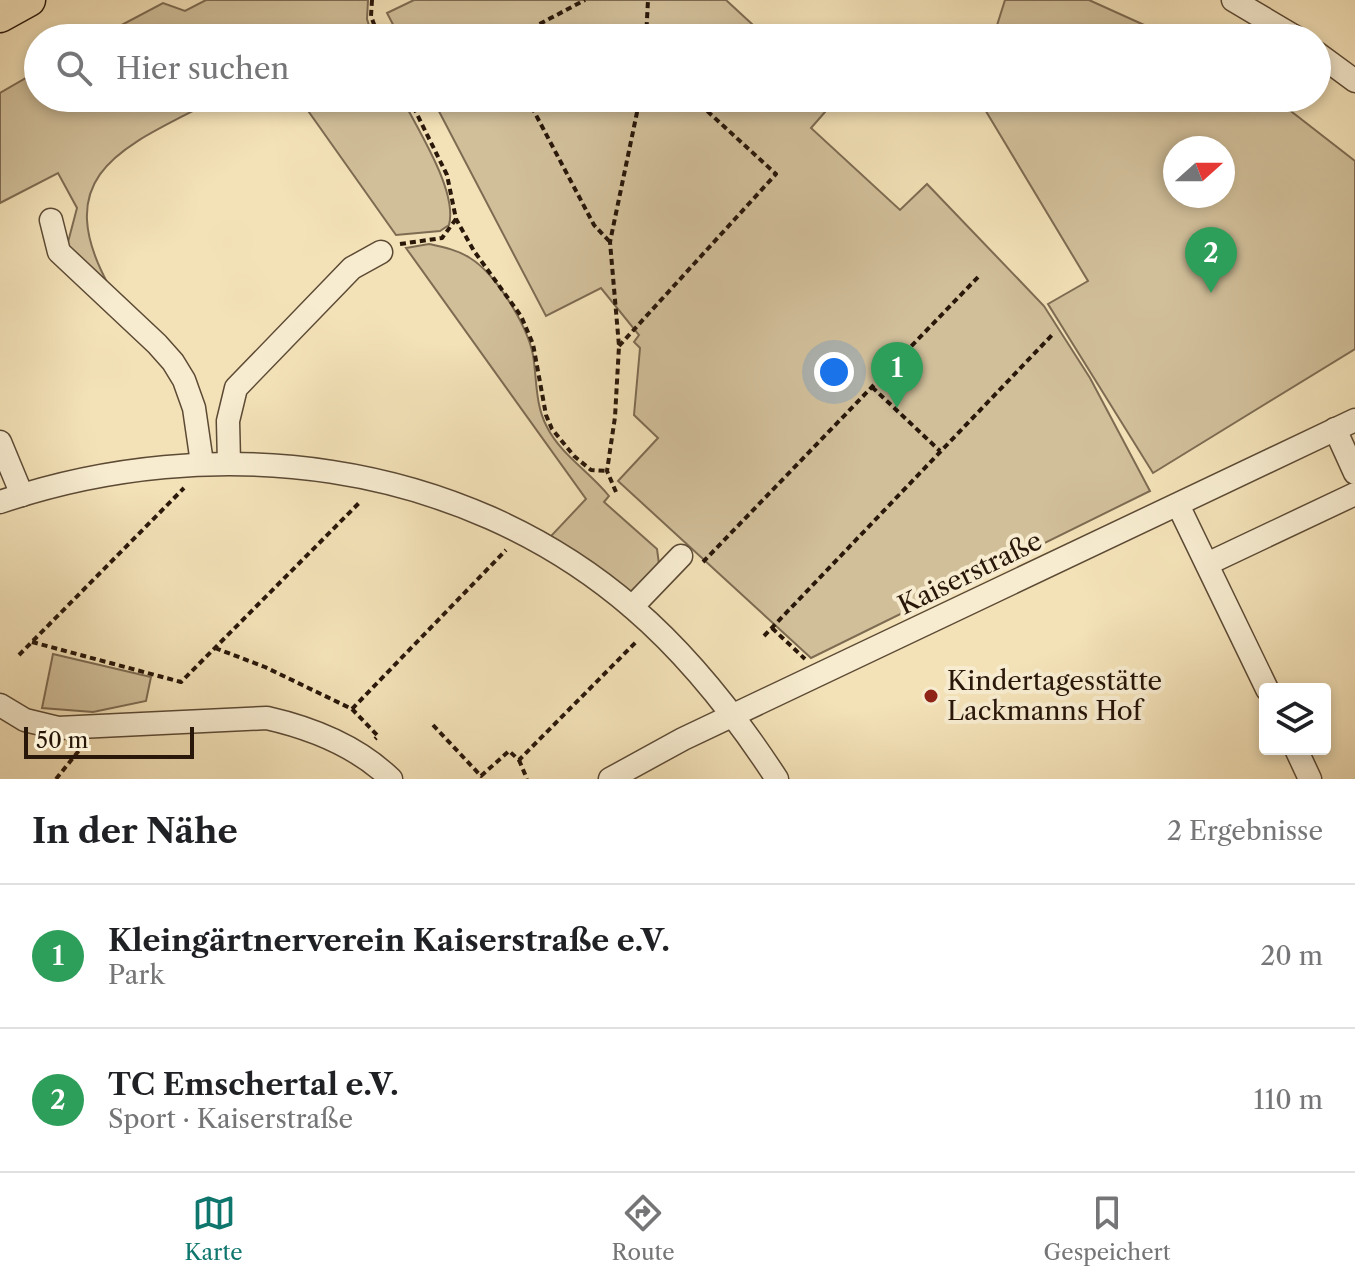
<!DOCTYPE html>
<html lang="de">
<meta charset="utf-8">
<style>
body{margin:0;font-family:"Libre Caslon Text",serif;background:#f6f6f6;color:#202124}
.controls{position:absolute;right:24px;bottom:24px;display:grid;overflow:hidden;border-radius:8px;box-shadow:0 4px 12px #0003}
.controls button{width:72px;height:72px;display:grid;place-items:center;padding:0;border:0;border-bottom:2px solid #e0e0e0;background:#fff;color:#202124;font:40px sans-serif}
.compass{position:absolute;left:1163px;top:136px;width:72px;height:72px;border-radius:50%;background:#fff;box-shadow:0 4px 12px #0003;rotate:69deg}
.scale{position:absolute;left:24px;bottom:20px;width:170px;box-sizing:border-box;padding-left:8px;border:4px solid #29170a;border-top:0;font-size:22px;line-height:28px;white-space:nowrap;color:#29170a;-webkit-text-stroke:6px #f7ecd0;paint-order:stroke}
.you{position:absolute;left:834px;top:372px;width:28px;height:28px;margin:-20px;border:6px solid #fff;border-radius:50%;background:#1a73e8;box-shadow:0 0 0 12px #1a73e833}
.badge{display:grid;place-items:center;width:52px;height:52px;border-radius:50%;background:#0f766e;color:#fff;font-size:26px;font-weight:700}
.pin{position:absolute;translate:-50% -66px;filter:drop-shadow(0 2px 4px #0008)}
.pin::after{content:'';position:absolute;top:42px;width:28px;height:24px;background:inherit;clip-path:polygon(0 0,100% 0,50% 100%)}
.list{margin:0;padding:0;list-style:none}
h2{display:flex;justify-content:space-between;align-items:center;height:104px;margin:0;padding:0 32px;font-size:34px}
h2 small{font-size:26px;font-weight:400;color:#757577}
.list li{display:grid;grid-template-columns:52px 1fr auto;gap:24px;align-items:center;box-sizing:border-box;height:144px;padding:0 32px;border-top:2px solid #e0e0e0}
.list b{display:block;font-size:30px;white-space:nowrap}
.list p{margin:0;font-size:26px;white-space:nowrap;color:#757577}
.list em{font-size:26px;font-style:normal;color:#757577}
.icon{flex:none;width:44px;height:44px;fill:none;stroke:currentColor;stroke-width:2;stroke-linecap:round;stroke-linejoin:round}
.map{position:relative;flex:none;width:1355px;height:779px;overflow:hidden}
.search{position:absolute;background:#fff;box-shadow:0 4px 12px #0003;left:24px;right:24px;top:24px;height:88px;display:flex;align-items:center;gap:20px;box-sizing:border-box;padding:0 28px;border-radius:44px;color:#757577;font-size:30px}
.sheet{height:392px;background:#fff}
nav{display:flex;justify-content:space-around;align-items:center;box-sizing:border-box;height:112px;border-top:2px solid #e0e0e0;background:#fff;font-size:22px;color:#757577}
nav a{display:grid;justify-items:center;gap:4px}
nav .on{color:#0f766e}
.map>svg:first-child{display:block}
.green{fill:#d1bf9a;stroke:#7d6b52;stroke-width:2;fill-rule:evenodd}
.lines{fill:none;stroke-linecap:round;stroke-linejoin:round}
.minor-casing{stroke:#5c4a35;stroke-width:25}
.highway-casing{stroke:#29170a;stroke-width:35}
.path{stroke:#29170a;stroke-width:4;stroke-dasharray:6 4;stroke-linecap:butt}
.minor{stroke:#f7ecd0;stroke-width:22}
.highway{stroke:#f3e1b7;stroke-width:32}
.poi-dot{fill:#8f2418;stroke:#f7ecd0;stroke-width:3}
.labels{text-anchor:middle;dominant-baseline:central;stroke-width:8;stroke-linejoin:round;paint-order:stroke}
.street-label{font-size:26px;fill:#29170a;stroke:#f7ecd0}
.poi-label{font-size:26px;fill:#29170a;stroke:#f7ecd0;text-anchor:start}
</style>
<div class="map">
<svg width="1355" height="779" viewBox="0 0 1355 779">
<rect width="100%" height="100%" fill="#f3e1b7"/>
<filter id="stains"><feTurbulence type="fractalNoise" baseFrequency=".0025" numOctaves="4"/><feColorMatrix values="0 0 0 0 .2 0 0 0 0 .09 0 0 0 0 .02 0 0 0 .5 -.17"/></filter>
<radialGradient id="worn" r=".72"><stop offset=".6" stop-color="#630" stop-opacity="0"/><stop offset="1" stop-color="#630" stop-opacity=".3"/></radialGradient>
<g class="green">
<polygon points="206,0 368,0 367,19 373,38 97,38 163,3 185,11"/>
<polygon points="414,0 726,0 767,38 400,38 387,13"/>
<polygon points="1005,0 1089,0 1173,38 993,38"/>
<path d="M38,71V98H218C132,144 46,169 108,284L67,246L77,208L58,173L0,203V93Z"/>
<path d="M299,98H402C417,129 458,191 449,225L440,231L396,235Z"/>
<polygon points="432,98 825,98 825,112 811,128 900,210 927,184 1044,306 1090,378 1150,491 811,658 618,481 658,438 634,415 640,348 634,342 639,335 601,288 546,316"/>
<path d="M978,98H1274L1355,161V349L1153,473L1048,304L1088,281ZM1175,148H1223V196H1175Z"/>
<path d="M429,244C443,247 458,250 470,258C496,274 527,325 533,355C537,379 535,405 547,427C561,455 590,472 609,496L604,502L657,549L659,564L634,595L551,536L586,499L406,248Z"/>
<polygon points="53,654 151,677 146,701 93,712 42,708"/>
</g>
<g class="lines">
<g class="minor-casing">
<g id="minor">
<polyline points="1233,0 1297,38"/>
<polyline points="1317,53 1355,81"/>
<polyline points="51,220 59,252 157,344 173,362 184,380 194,408 202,463"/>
<polyline points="1335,429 1355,473"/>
<polyline points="0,442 22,495"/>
<polyline points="229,463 228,421 236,388 352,268 381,252"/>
<path d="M0,502C213,430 459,458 633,608C690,657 736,716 777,779"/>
<polyline points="1178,505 1267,689"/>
<polyline points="1207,564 1355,494"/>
<polyline points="632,607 681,556"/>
<path d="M0,705L25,720L58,728L267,718C311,728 358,747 391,779"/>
<polyline points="1296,749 1310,779"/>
<polyline points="610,779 683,739 1355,420"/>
</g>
</g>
<g class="highway-casing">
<polyline id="highway" points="0,16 29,0"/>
</g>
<g class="path">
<polyline points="372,0 371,16 379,38"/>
<polyline points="513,38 585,0"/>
<polyline points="646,38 648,0"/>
<polyline points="409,98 447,175 456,219 474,251 521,316 533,344 546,415 552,429 574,456 591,470 607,471"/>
<polyline points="527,98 594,225 609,241"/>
<polyline points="400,244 442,238 456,219"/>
<polyline points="619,346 776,174 693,98"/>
<polyline points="872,387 940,451"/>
<polyline points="616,492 607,471 615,417 619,346 610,242 640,98"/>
<polyline points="703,562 980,275"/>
<polyline points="772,628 805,659"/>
<polyline points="764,636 1053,334"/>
<polyline points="32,642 181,682 361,501"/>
<polyline points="215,648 265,667 352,709 378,736 375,739"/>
<polyline points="19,655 184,488"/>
<polyline points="352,709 506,550"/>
<polyline points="433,725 481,776 509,751 519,760 637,641"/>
<polyline points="519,760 527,779"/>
<polyline points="56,779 81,748"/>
</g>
<use href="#minor" class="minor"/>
<use href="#highway" class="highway"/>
</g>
<circle class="poi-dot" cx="931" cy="696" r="8"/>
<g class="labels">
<g class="street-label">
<text transform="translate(970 573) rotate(-26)">Kaiserstraße</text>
</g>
<g class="poi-label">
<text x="947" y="681">Kindertagesstätte<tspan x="947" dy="30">Lackmanns Hof</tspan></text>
</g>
</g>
<rect width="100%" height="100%" filter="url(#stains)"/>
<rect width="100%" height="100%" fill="url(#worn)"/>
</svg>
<div class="controls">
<button><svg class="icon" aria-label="layers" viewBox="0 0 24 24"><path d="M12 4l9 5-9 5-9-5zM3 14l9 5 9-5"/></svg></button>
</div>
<svg class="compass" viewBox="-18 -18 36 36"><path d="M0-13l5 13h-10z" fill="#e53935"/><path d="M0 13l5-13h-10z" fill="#757577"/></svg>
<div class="scale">50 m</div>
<div class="you"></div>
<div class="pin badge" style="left:897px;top:408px;background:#2e9e5b">1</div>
<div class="pin badge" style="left:1211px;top:293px;background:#2e9e5b">2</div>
<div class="search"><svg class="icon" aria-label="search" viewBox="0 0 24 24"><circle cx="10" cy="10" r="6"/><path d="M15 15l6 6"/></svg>Hier suchen</div>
</div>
<section class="sheet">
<h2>In der Nähe<small>2 Ergebnisse</small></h2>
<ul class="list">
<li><span class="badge" style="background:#2e9e5b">1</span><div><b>Kleingärtnerverein Kaiserstraße e.V.</b><p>Park</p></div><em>20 m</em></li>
<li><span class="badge" style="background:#2e9e5b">2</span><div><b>TC Emschertal e.V.</b><p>Sport · Kaiserstraße</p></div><em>110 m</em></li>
</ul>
</section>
<nav>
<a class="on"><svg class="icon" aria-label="map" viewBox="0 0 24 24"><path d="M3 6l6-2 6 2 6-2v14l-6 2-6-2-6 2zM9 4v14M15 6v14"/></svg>Karte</a>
<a><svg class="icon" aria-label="directions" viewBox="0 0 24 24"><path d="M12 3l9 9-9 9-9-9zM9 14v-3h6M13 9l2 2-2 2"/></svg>Route</a>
<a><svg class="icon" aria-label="saved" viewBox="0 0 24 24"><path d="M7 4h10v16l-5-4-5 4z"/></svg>Gespeichert</a>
</nav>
